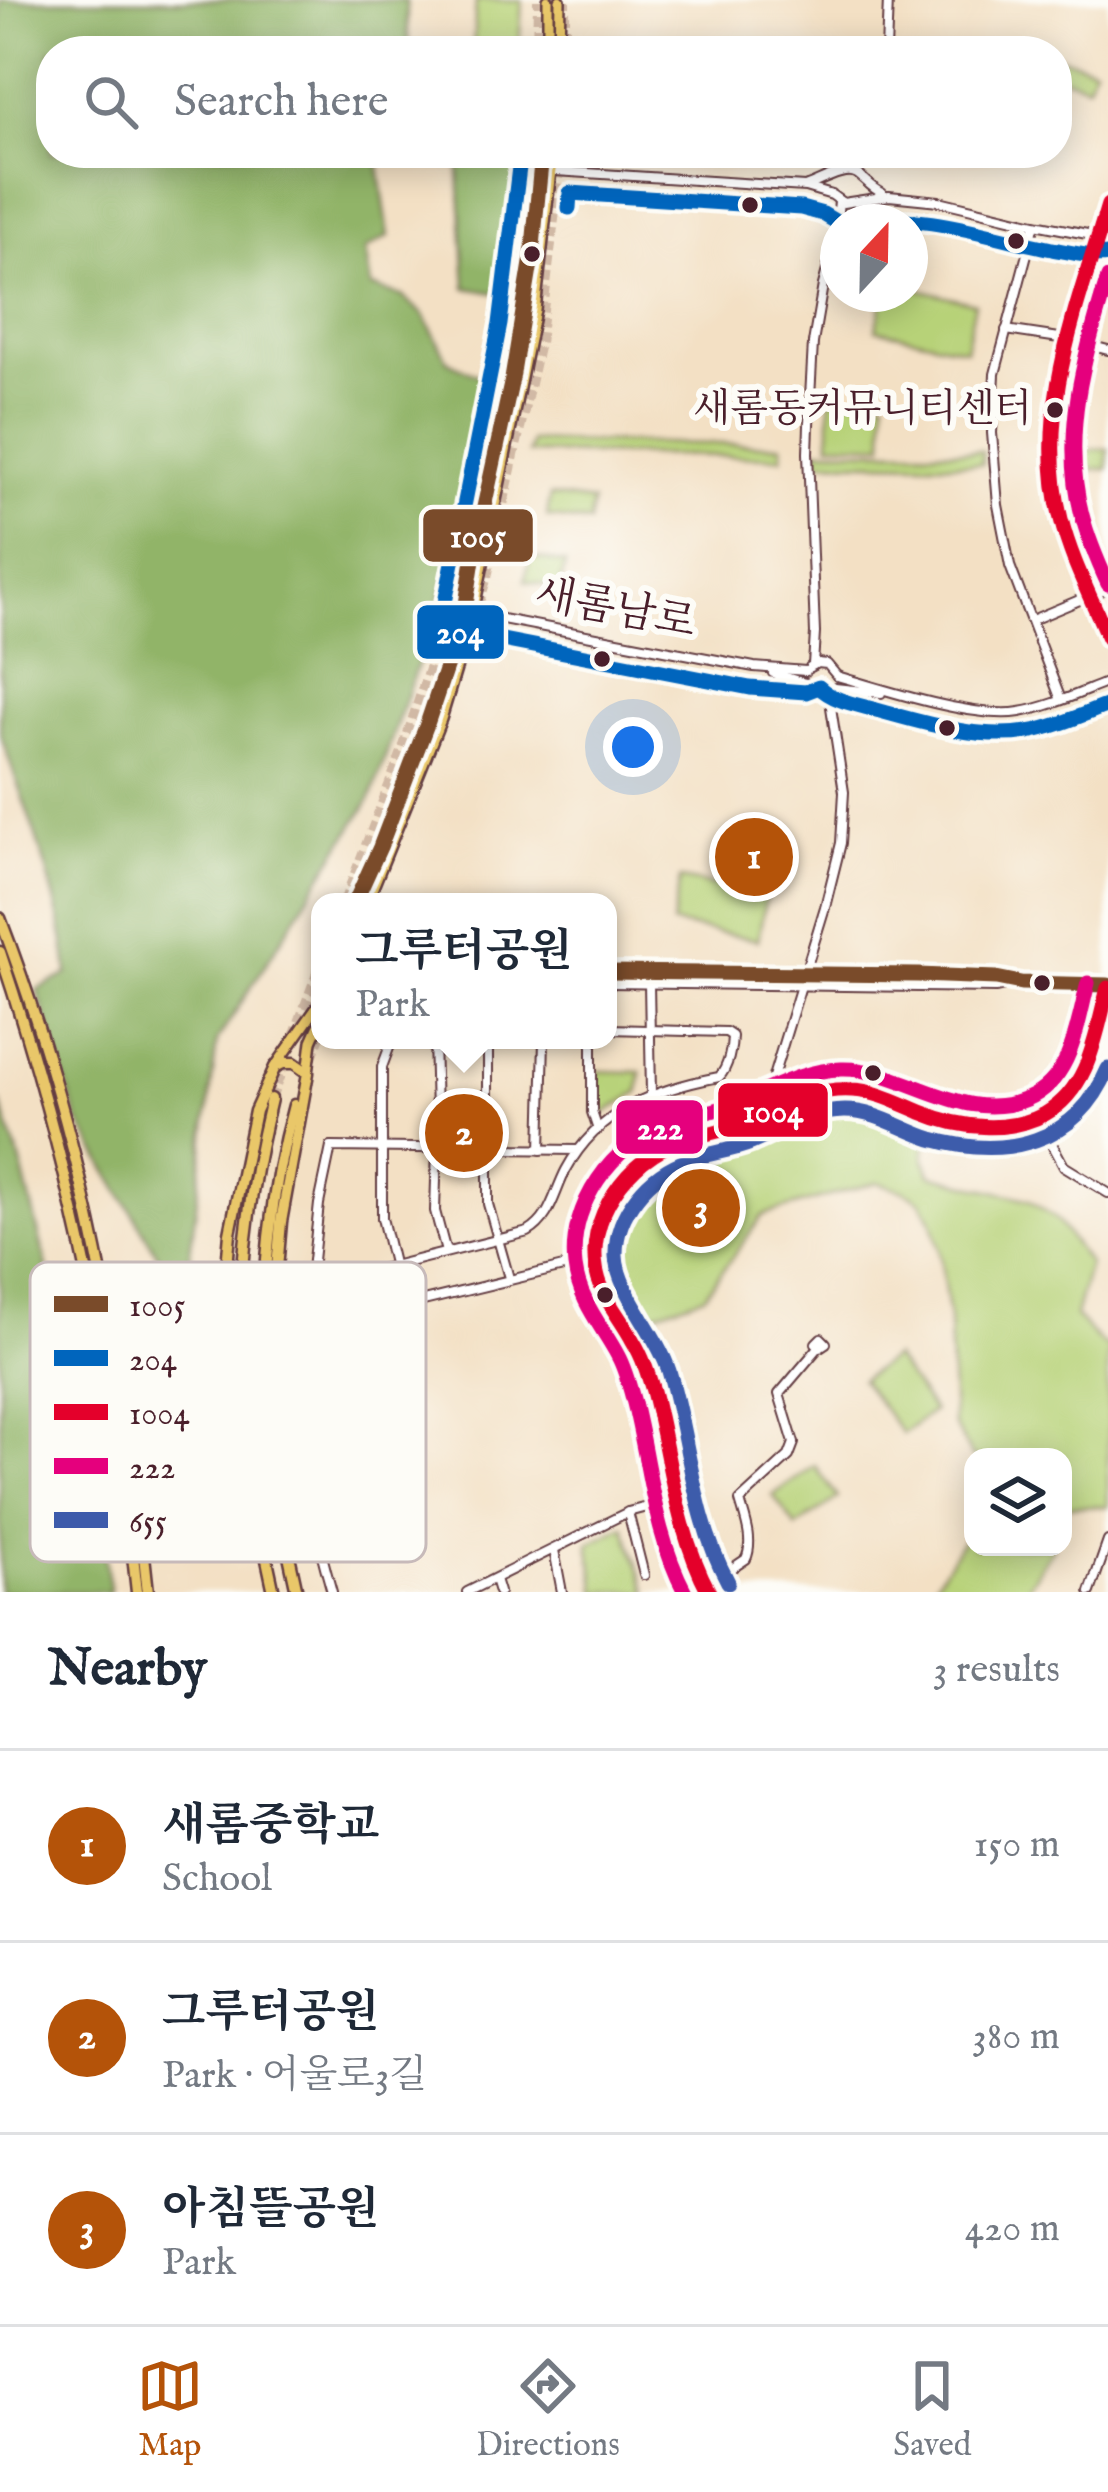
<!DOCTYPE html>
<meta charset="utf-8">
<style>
body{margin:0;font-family:"IM FELL English","Noto Serif KR",serif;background:#f6f6f7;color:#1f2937}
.controls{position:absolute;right:36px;bottom:36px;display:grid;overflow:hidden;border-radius:24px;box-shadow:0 6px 30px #0003}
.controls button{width:108px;height:108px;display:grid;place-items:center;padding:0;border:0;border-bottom:3px solid #e0e1e3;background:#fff;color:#1f2937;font:60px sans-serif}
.compass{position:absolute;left:820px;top:204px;width:108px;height:108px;border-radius:50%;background:#fff;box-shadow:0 6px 30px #0003;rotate:22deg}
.you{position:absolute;left:633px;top:747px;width:42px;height:42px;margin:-30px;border:9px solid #fff;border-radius:50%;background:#1a73e8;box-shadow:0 0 0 18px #1a73e833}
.badge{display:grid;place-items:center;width:78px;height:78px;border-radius:50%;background:#b45309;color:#fff;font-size:39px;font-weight:700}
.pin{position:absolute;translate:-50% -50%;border:6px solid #fff;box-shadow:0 3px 12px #0006}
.popup{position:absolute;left:311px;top:893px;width:306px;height:156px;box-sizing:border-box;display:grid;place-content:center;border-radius:24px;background:#fff;filter:drop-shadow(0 3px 9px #0005);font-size:39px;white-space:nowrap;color:#747a83}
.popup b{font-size:45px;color:#1f2937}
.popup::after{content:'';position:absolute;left:50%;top:100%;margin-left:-24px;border:24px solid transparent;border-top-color:#fff}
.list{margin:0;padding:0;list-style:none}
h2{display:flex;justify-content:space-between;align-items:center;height:156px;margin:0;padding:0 48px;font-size:51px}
h2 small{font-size:39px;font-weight:400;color:#747a83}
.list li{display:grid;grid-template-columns:78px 1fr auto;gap:36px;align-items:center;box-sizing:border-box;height:192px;padding:0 48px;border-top:3px solid #e0e1e3}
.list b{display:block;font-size:45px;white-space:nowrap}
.list p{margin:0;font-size:39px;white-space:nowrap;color:#747a83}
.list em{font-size:39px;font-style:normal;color:#747a83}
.icon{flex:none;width:66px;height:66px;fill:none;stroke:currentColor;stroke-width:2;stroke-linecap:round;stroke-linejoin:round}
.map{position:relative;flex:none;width:1108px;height:1592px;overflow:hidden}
.search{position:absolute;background:#fff;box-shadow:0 6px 30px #0003;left:36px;right:36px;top:36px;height:132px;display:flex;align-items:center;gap:30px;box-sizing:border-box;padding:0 42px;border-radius:48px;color:#747a83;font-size:45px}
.sheet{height:732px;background:#fff}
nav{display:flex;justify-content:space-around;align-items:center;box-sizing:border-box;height:168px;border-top:3px solid #e0e1e3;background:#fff;font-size:33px;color:#747a83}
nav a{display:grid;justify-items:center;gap:6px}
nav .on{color:#b45309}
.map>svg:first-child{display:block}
.green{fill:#b7d278;stroke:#807852;stroke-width:3}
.forest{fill:#91b468;stroke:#6e6a4a;stroke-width:3}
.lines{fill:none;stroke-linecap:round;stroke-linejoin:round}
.highway-tunnel{stroke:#d1b9a5;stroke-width:10;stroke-dasharray:10 5;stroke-linecap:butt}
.minor-casing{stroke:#633c42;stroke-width:12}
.major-casing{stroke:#633c42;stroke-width:14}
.highway-casing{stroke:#633c42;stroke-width:15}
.minor{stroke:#fff;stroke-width:8}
.major{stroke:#e9c769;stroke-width:9}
.highway{stroke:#e9c769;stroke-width:10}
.bus-1-casing{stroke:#fdfcf7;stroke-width:24}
.bus-2-casing{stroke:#fdfcf7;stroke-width:24}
.bus-3-casing{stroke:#fdfcf7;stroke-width:24}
.bus-4-casing{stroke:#fdfcf7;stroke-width:24}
.bus-5-casing{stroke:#fdfcf7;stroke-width:24}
.bus-1{stroke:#7a4b2a;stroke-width:15}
.bus-2{stroke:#0065bd;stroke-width:15}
.bus-3{stroke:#e4002b;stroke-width:15}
.bus-4{stroke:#e5007d;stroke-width:15}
.bus-5{stroke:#3d5bab;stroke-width:15}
.bus-dot{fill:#4a1f2b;stroke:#fdfcf7;stroke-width:4.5}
.labels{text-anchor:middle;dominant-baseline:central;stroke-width:12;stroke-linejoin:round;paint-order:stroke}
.bus-label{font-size:39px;fill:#4a1f2b;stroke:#fdfcf7;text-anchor:end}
.street-label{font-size:42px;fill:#4a1f2b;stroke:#fdfcf7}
.key{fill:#fdfcf7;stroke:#c7baba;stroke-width:3}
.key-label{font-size:33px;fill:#4a1f2b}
.line-badge{stroke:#fdfcf7;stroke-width:4.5}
.badge-label{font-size:33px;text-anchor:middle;font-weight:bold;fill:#fff}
</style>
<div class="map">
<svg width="1108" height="1592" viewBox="0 0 1108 1592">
<rect width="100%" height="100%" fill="#fdfcf7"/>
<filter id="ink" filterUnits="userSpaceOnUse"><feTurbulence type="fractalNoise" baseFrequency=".00833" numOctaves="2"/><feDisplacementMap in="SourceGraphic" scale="24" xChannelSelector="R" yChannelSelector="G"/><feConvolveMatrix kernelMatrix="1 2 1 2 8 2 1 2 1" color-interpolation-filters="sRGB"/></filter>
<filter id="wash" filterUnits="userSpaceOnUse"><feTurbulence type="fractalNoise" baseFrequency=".004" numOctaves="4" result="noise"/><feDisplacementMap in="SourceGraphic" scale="48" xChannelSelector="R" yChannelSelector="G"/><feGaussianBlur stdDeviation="2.7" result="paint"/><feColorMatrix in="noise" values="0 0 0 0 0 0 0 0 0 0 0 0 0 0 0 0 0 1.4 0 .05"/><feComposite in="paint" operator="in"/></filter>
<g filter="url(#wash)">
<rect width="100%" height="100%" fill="#f3e0c4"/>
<g class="green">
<polygon points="476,0 522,0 519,51 473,51"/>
<polygon points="1057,56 1094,67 1088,85 1057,75"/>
<polygon points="910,287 975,303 965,349 876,329 885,294 910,294"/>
<polygon points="830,399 885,399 884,444 830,443"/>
<polygon points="531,441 782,445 782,457 528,453"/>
<polygon points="818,449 982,451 982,464 816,461"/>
<polygon points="1108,449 1108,469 1070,469 1070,450"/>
<polygon points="550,496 592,502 589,523 547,517"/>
<polygon points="530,557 565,564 560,588 525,581"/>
<polygon points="680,879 766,895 758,940 672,924"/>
<polygon points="597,1071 641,1072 639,1092 602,1115 596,1113"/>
<path d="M869,1099L927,1130L924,1156L931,1175L1030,1200L1055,1218L1089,1264L1075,1316L1103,1345L1108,1346V1507L1063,1506V1457L973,1458L953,1424L949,1319L939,1248L931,1219L921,1201L905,1191L877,1182L763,1215L704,1296L636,1319C623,1300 603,1278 603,1253C602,1218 637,1159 671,1149C692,1142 715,1142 735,1135C759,1127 781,1113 804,1105C825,1099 848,1100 869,1099Z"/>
<polygon points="442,1123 486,1124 484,1147 446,1147 442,1143"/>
<polygon points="893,1357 933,1411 902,1434 861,1380"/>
<polygon points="815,1466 838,1498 796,1527 773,1495"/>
<polygon points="973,1525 973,1547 1053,1547 1024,1592 938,1592 932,1588"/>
<polygon points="624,1526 648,1592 597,1592 589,1543"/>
</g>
<g class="forest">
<path d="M0,0H406L409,51H51V153H377L389,236L365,250L371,287L402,296L424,315L448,361L492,382L442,593L371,798L217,1041L184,1300L78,1121L37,990L68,974C61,892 26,811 0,733Z"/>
<polygon points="458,153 524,153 513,296 466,288"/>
<polygon points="0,1101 21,1163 89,1434 110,1592 0,1592"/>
</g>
</g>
<g filter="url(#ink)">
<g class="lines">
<g class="highway-tunnel">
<polyline points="537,51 538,0"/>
<polyline points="565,51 565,0"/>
<polyline points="478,605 487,577 539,343 562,153"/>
<polyline points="344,902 402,752 461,570 512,342 535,153"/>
<polyline points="294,1036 320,965"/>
<polyline points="312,1057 320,1036"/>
<polyline points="271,1099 286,1059"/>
</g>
<g class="minor-casing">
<g id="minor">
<polyline points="886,51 888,0"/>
<polyline points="540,170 805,187 832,195 843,203 889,196 939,201 1035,224 1108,238"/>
<polyline points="846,170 859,153"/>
<path d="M807,186C820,182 845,166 857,174C866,180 870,187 882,193"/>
<path d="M1108,205C1080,308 1033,406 1060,516C1071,558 1092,597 1108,638"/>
<polyline points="1035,224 995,374 992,433 998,505 1010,566 1061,700"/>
<polyline points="1006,330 1066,339 1108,350"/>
<polyline points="471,613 754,667 806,671"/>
<polyline points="1032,620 1108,588"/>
<polyline points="813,665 815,633 808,453 810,398 813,343 823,285 835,240 839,201"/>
<polyline points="810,667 817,663 827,664 837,676"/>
<polyline points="773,673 805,683"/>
<path d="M837,676C882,689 975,720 1020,712C1050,707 1079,693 1108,682"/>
<polyline points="805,683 813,694 824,696 832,692"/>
<polyline points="835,688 881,693"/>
<polyline points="608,972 918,975 996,978 1021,983 1108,985"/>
<polyline points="608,983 996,988 1014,984"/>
<polyline points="649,983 651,1094 666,1134"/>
<polyline points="392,1040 382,1067 382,1218 403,1305"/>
<polyline points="434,1040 437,1148 435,1211 446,1252"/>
<polyline points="488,1040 488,1204 509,1278"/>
<polyline points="592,1040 592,1112 597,1127"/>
<polyline points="1088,1065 1108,1075"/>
<polyline points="781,1096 773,1077 825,907 841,843 844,792 829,694"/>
<polyline points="1038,1118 1064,1166 1108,1193"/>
<polyline points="541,1150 544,1040"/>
<path d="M578,1150L331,1147L319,1204L311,1279L315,1284L333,1281L528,1232C551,1219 554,1193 566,1170C598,1110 656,1089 719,1077C728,1068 732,1048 732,1036L726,1032L608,1029"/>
<polygon points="821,1338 826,1343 820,1347 816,1343"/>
<polyline points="628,1512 644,1575"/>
<polyline points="554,1550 562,1592"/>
<polyline points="495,1579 499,1592"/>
<path d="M706,1586L746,1559C754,1541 745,1519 740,1501L789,1456L794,1443L779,1394L819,1347"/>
<path d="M332,1592C312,1523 297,1450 297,1377C297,1366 294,1350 298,1340C302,1332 304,1332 312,1328L588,1261"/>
<polyline points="467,1592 628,1512 673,1500"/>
<path d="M696,1592L683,1563C666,1499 658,1430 634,1368C623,1340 598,1314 590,1288C572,1229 610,1162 663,1135C682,1126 704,1124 724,1118C771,1104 801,1076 854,1079C889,1081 916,1103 949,1111C976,1118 1004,1117 1031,1118"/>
<path d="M709,1592C668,1527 670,1437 645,1365C632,1327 597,1301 595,1259C593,1211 628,1161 671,1144C694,1134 718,1133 741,1124C779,1108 810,1087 853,1090C885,1092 909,1110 939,1119C996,1135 1060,1129 1086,1067C1097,1042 1101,1014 1108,988"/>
<polyline points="1090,1592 1108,1541"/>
</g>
</g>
<g class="major-casing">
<g id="major">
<polyline points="548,51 548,0"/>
<polyline points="559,51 560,0"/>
<polyline points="355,902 380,847 427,724 465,611 474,553 512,379 532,257 542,153"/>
<polyline points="367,902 441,719 473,613 535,310 553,153"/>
<polyline points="275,1067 320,1003"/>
<polyline points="308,1073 312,1041 320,1023"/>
</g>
</g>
<g class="highway-casing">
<g id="highway">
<path d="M0,918C83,1133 124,1363 148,1592"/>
<path d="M0,952C70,1162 114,1372 137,1592"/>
<path d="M263,1370C263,1278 269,1194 294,1105"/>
<path d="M241,1387C236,1290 248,1193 271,1099"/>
<polyline points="246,1436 258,1518 274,1592"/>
<polyline points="268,1436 280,1514 297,1592"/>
<polyline points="247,1442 228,1346 224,1301 230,1233 255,1111 275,1067 283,1063 294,1063 308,1073 281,1222 272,1327 268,1440"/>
</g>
</g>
<use href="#minor" class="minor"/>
<use href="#major" class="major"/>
<use href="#highway" class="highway"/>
<g class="bus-1-casing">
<g id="bus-1">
<polyline points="355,902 380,847 427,724 465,611 474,553 512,379 532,257 542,153"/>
<polyline points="608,972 918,975 996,978 1021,983 1108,985"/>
</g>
</g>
<g class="bus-2-casing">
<g id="bus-2">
<path d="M520,159L500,324L444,608C444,620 449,628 461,632L750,688L806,692L819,687C834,702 860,705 880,711C927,724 979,740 1028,732C1056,727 1082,715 1108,705"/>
<polyline points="569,208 570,193 801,208 823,214 838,223"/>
<path d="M858,222C925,212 987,236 1052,249C1070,252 1090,258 1108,255"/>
</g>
</g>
<g class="bus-3-casing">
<g id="bus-3">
<path d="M1108,205C1078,306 1034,411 1061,519C1071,560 1092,599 1108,638"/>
<path d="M709,1592C675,1528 671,1460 653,1391C648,1374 643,1357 633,1341C623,1322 609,1306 601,1286C579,1230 620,1167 671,1144C690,1136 712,1134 732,1127C773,1114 807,1087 852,1090C877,1091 899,1103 921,1112C959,1128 1008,1134 1045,1114C1090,1089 1096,1033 1108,988"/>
</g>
</g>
<g class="bus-4-casing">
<g id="bus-4">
<path d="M1108,278C1084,355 1061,435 1082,515C1088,539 1098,562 1108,584"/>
<path d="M685,1592C653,1532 650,1464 633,1399C629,1384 625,1369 618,1356C602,1326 579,1301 575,1266C568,1205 612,1145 668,1123C688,1115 709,1113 729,1106C767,1092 800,1070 841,1069C905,1067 961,1126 1027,1099C1072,1080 1077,1025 1088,983"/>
</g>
</g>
<g class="bus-5-casing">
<path id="bus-5" d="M728,1582C692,1516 690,1442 669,1371C657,1333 617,1291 616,1256C615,1213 649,1173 689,1160C709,1153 731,1151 751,1143C782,1130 811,1111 845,1111C877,1111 903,1130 932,1139C1006,1160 1077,1143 1108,1069"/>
</g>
<use href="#bus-1" class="bus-1"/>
<use href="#bus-2" class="bus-2"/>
<use href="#bus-3" class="bus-3"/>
<use href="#bus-4" class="bus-4"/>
<use href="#bus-5" class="bus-5"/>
</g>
</g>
<g class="bus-dot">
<circle cx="750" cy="205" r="10"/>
<circle cx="1016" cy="241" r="10"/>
<circle cx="532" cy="254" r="10"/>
<circle cx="1055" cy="410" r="10"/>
<circle cx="602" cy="659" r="10"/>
<circle cx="947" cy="728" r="10"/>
<circle cx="1042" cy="983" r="10"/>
<circle cx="873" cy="1073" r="10"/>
<circle cx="605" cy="1295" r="10"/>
</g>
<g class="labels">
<g class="bus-label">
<text x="1032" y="410">새롬동커뮤니티센터</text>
</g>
<g class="street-label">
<text transform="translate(615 610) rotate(11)">새롬남로</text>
</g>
</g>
<rect x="30" y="1262" width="396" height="300" rx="18" class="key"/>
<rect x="54" y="1296" width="54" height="16" fill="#7a4b2a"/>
<rect x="54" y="1350" width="54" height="16" fill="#0065bd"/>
<rect x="54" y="1404" width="54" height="16" fill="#e4002b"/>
<rect x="54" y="1458" width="54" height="16" fill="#e5007d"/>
<rect x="54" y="1512" width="54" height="16" fill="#3d5bab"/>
<g class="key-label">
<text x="129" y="1316">1005</text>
<text x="129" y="1370">204</text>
<text x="129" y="1424">1004</text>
<text x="129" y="1478">222</text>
<text x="129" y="1532">655</text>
</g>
<g class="line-badge">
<rect x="421" y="507" width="114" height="57" rx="12" fill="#7a4b2a"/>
<rect x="415" y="603" width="91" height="58" rx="12" fill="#0065bd"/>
<rect x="716" y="1081" width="114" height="58" rx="12" fill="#e4002b"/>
<rect x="614" y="1098" width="91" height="58" rx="12" fill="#e5007d"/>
</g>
<g class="badge-label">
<text x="478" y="547">1005</text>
<text x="460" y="643">204</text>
<text x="773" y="1122">1004</text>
<text x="660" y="1139">222</text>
</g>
</svg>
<div class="controls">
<button><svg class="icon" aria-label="layers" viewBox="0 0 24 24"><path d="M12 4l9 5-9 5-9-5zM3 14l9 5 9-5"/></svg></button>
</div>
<svg class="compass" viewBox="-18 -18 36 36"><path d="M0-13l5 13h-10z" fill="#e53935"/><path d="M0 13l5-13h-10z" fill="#747a83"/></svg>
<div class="you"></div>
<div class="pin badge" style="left:754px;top:857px">1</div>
<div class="pin badge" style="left:464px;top:1133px">2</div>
<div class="popup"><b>그루터공원</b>Park</div>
<div class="pin badge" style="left:701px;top:1208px">3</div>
<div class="search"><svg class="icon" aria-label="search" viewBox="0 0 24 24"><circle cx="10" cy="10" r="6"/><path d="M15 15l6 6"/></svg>Search here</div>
</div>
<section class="sheet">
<h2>Nearby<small>3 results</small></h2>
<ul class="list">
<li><span class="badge">1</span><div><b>새롬중학교</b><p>School</p></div><em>150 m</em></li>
<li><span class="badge">2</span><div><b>그루터공원</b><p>Park · 어울로3길</p></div><em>380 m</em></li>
<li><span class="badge">3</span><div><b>아침뜰공원</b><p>Park</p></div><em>420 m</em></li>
</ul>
</section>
<nav>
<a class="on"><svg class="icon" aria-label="map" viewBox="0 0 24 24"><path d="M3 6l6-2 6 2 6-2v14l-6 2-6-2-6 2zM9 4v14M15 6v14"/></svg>Map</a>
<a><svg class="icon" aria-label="directions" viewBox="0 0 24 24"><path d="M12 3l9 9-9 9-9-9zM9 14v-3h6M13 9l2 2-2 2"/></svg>Directions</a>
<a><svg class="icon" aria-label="saved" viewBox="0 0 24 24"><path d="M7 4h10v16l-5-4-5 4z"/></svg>Saved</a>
</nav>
